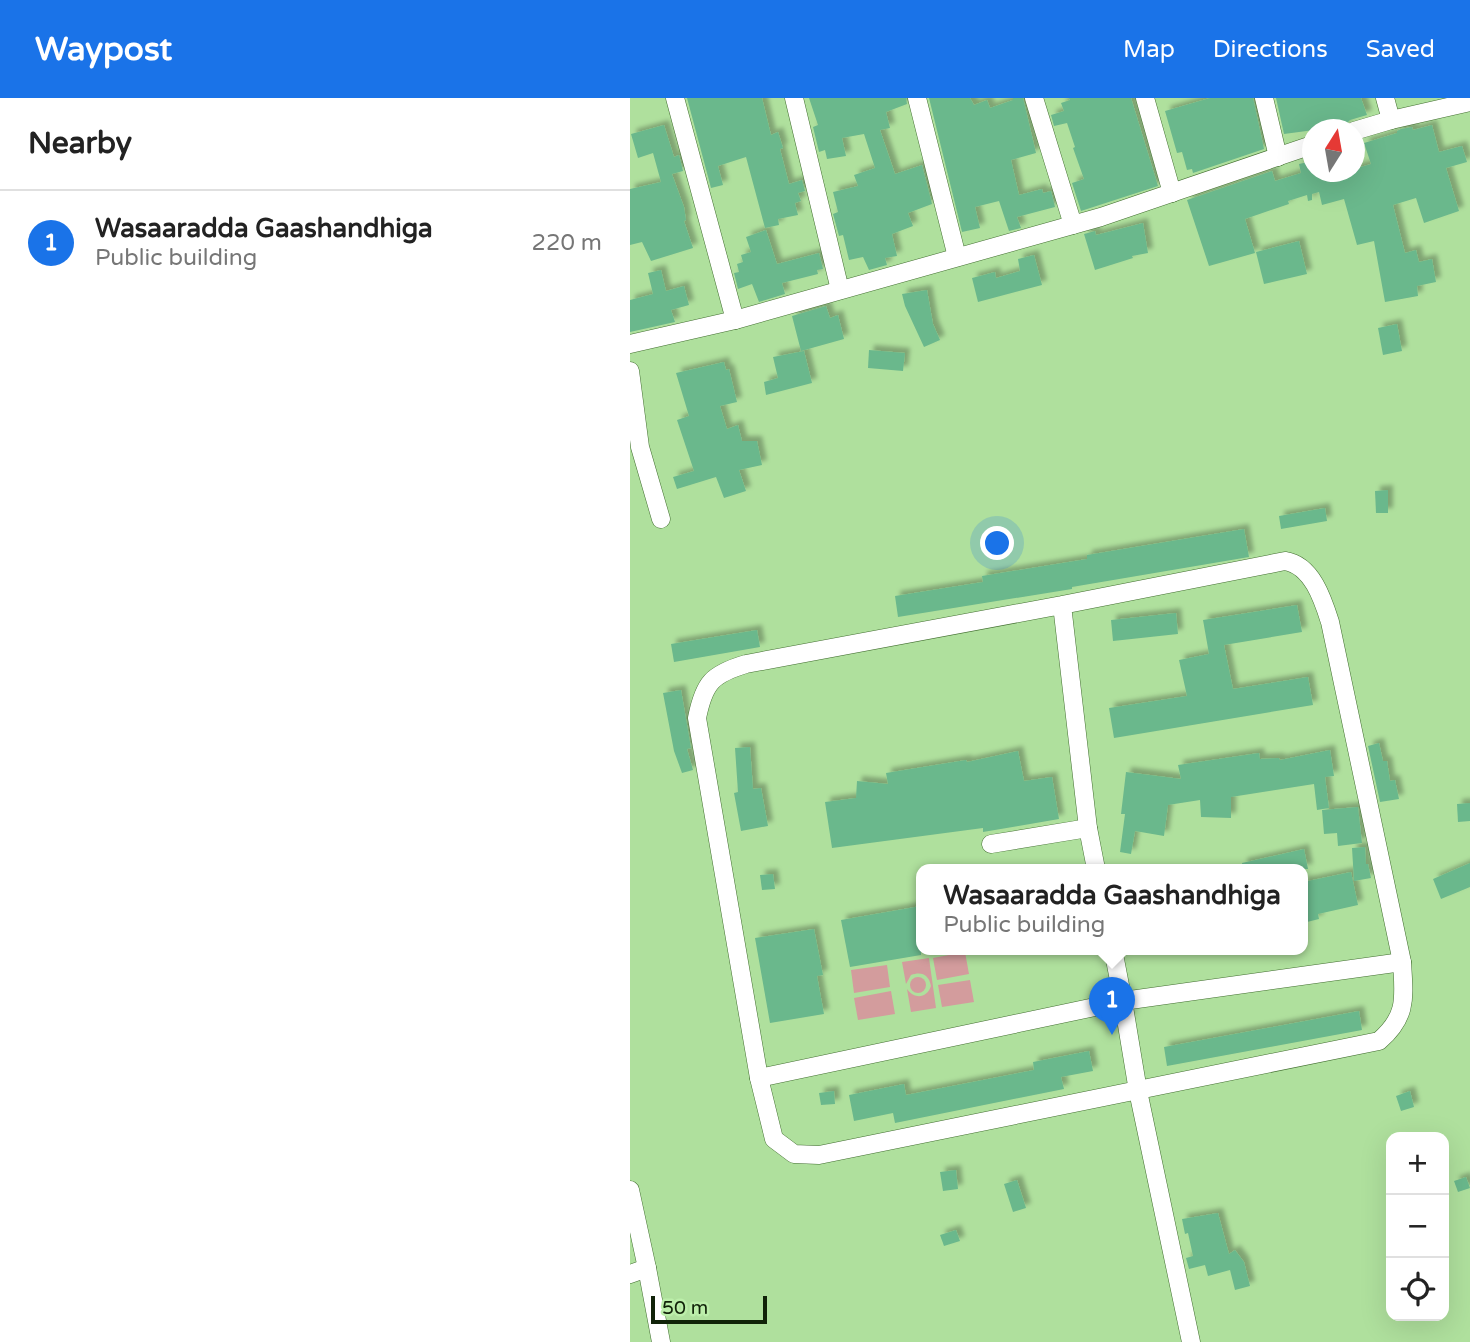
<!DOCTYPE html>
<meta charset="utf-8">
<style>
body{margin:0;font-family:"Varela Round",sans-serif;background:#f6f6f6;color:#222}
.controls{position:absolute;right:21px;bottom:21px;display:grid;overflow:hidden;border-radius:14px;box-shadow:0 7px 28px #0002}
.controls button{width:63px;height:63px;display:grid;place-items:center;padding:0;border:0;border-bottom:2px solid #e0e0e0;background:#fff;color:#222;font:35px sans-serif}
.compass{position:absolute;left:672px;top:21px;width:63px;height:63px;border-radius:50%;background:#fff;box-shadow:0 7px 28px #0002;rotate:11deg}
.scale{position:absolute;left:21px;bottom:18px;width:116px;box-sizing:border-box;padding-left:7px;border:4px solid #112309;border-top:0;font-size:19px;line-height:24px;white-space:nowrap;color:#112309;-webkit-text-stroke:5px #bceeaa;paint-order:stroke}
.you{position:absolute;left:368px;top:446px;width:24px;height:24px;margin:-18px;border:5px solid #fff;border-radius:50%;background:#1a73e8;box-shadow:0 0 0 10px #1a73e833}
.badge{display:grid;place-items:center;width:46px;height:46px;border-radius:50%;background:#1a73e8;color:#fff;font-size:23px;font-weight:700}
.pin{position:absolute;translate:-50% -58px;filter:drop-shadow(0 2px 4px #0008)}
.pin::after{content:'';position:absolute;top:37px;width:24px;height:21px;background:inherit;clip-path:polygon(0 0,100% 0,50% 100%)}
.popup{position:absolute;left:286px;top:766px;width:392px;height:91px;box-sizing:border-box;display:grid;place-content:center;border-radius:14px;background:#fff;filter:drop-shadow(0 2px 5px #0005);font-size:23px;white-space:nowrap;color:#767676}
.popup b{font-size:26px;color:#222}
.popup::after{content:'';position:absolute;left:50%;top:100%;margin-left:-14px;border:14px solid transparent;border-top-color:#fff}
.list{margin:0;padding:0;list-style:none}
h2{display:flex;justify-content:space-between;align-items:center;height:91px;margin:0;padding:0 28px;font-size:30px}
h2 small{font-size:23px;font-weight:400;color:#767676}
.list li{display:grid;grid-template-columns:46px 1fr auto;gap:21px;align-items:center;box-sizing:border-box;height:105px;padding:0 28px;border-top:2px solid #e0e0e0}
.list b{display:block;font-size:26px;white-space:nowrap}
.list p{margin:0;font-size:23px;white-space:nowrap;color:#767676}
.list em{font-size:23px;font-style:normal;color:#767676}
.icon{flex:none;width:38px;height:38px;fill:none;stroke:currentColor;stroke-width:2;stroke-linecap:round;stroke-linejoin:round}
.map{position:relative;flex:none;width:840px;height:1244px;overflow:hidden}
header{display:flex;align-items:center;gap:42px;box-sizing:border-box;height:98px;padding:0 35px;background:#1a73e8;color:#fff}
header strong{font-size:33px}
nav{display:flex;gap:38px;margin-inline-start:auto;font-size:24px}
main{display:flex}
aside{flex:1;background:#fff}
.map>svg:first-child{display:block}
.green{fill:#d39c9d}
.building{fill:#6bb88c;filter:url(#shadow)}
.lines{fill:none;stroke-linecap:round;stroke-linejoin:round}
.minor-casing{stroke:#426e30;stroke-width:19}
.minor{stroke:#fff;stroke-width:18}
</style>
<header>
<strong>Waypost</strong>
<nav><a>Map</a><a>Directions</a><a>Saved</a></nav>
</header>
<main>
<aside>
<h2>Nearby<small></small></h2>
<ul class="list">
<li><span class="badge">1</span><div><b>Wasaaradda Gaashandhiga</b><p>Public building</p></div><em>220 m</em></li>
</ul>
</aside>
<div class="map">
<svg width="840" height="1244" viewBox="0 0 840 1244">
<defs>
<filter id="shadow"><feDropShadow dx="5" dy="-5" stdDeviation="2" flood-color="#0004"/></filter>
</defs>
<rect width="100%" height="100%" fill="#afe09d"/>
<g class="green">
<polygon points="335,854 339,876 307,882 303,860"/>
<path d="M299,860L306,910L281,914L277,891C285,902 297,900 301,888C299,877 292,873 281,877L276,886L272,864Z"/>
<polygon points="257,867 260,889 224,895 221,872"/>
<circle cx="288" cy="887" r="8"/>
<polygon points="340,882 344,904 312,909 308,887"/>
<polygon points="261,893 265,916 228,922 224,900"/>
</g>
<g class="building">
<polygon points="57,0 132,0 141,37 148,34 153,50 150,51 159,86 172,82 175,93 168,95 171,103 165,105 168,117 148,121 149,127 135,130 116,59 88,68 93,87 81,90"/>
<polygon points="179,0 276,0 277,6 256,14 260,30 250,32 265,76 292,67 302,106 278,115 283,128 262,136 267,158 255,160 257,167 239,172 233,159 219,162 213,137 209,138 203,116 208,114 203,94 228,88 224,77 245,70 234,36 212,40 216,58 197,61 195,52 189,54 183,29 188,27"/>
<polygon points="299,0 340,0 344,7 357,2 360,10 383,2 383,0 393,0 406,55 381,62 389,97 412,91 413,95 421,93 425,109 387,119 391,130 379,133 369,103 345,109 350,130 332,134"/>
<polygon points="439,0 501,0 528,88 451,113 442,85 454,81 443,50 445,49 437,25 424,28 421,17 434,13 431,5 440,2"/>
<polygon points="580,0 623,0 634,51 563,75 562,71 557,72 552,54 547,55 535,13"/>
<polygon points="646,0 731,0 737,17 720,22 714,28 654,36"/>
<polygon points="34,27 44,59 49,57 53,73 42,76 54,109 56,122 54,123 63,150 21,163 12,144 0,147 0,91 31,84 23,55 8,60 1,36"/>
<polygon points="802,27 809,54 832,48 837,64 816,70 829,113 794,125 786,100 763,107 775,155 786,152 789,164 802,161 806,184 787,188 788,198 755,204 744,143 727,147 714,101 692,107 689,94 682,96 682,102 678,103 677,97 658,103 659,106 615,121 625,155 579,168 557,102 642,73 645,83 671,75 669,66 682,63 682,74 724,74 724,71 741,66 734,45 767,35 767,33 771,31 782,29 783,32"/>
<polygon points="513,125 518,155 502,158 503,160 465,172 454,136 465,133 466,137"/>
<polygon points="136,132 147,166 189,155 193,171 187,172 188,176 152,185 155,196 129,204 122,186 108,191 104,175 109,174 107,166 113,164 111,157 121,154 116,139"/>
<polygon points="669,143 677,176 634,186 626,154"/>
<polygon points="404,157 412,187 348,204 342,180 365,174 366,180 390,173 388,161"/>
<polygon points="31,172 36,193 54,188 59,207 41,212 45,224 0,234 0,202 23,196 18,175"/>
<polygon points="297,192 303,226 310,242 294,249 275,208 272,196"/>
<polygon points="196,208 200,220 208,217 214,241 171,253 162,218"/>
<polygon points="767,226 772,253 753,257 748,230"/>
<polygon points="239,252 275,255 273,273 238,270"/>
<polygon points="174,253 182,285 136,297 134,284 148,280 143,259"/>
<polygon points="94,264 96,272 99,271 107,304 90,308 97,331 108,327 112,343 127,343 132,367 109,372 116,393 94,400 86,379 47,391 43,379 64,373 47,322 59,318 46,275"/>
<polygon points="758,392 758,415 746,415 745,393"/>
<polygon points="695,410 697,423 651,431 649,418"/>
<polygon points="614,431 619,459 442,489 442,491 268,519 265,498 353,484 352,478 457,461 457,457"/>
<polygon points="667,507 672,534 594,547 603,591 678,579 683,607 484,640 479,610 557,598 549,562 579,556 573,522"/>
<polygon points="546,515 548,536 483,543 481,522"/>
<polygon points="127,532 130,549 44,564 41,546"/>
<polygon points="51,592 61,650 57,651 63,672 52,675 44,653 33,595"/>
<polygon points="749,645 753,663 757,663 760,683 765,682 769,701 750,704 738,648"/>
<polygon points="120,649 123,691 131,690 138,728 111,733 104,695 108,694 105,650"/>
<polygon points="700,652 704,678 695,679 699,710 687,712 684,686 601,699 601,720 571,719 570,702 538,707 534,738 505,733 501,756 490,754 495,716 491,716 496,674 551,681 548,667 629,655 630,661 649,660 650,662"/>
<polygon points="388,653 394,683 422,679 429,721 353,734 353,730 202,750 195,704 226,700 227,683 258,686 256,675 336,662 337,664"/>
<polygon points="840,705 840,723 828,724 827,706"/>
<polygon points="728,709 732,745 708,748 707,735 694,736 692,712"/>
<polygon points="735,749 736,766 738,766 741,780 724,783 722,750"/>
<polygon points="674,751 678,771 613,771 612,765"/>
<polygon points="840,765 840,789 811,801 803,781"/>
<polygon points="721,774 728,807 688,816 689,821 673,825 673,784"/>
<polygon points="143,776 145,791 132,792 130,777"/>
<polygon points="291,808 291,857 220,869 211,822"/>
<polygon points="184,831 193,877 187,878 194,916 140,925 125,840"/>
<polygon points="729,913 732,932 537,968 534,949"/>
<polygon points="459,953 463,973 431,979 434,991 265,1025 263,1015 224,1023 219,997 274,986 276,997 404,972 403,964"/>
<polygon points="204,993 205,1006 191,1007 189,995"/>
<polygon points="780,993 784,1009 771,1013 766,998"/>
<polygon points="326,1072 328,1091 313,1093 310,1074"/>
<polygon points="836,1079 840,1090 828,1094 824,1083"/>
<polygon points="387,1082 396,1110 383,1114 374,1086"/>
<polygon points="588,1115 599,1156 605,1152 614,1164 620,1188 605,1192 600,1172 578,1178 575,1167 559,1171 556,1160 563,1158 558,1135 555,1136 552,1121"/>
<polygon points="326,1132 330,1143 314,1148 310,1137"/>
</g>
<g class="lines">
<g class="minor-casing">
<g id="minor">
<polyline points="45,0 105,222"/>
<polyline points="164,0 210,192"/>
<polyline points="287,0 327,159"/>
<polyline points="404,0 443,127"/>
<polyline points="515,0 542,95"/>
<polyline points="634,0 648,59"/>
<polyline points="755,0 761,22"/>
<polyline points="724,33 761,22 840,4"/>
<polyline points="0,246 105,222 471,119 682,47"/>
<polyline points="0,273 10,349 31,421"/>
<path d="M432,507L655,463C682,467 693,502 700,524L772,864C774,899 778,918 749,943L189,1057L164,1056L144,1041L129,980L67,620C74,585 82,576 116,566L432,507L458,730L466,771"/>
<polyline points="361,746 458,730"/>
<polyline points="483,851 493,903 772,864"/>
<polyline points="129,980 493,903 508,993 561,1244"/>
<polyline points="0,1092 17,1170 31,1244"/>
<polyline points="0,1176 17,1170"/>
</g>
</g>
<use href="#minor" class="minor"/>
</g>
</svg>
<div class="controls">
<button>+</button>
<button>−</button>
<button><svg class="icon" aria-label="locate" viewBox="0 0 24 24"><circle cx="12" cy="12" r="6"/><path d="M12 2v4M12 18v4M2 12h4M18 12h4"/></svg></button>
</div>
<svg class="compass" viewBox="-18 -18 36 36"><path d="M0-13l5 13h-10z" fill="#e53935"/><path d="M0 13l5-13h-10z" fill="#767676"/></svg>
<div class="scale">50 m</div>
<div class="you"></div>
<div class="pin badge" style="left:482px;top:937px">1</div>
<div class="popup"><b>Wasaaradda Gaashandhiga</b>Public building</div>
</div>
</main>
